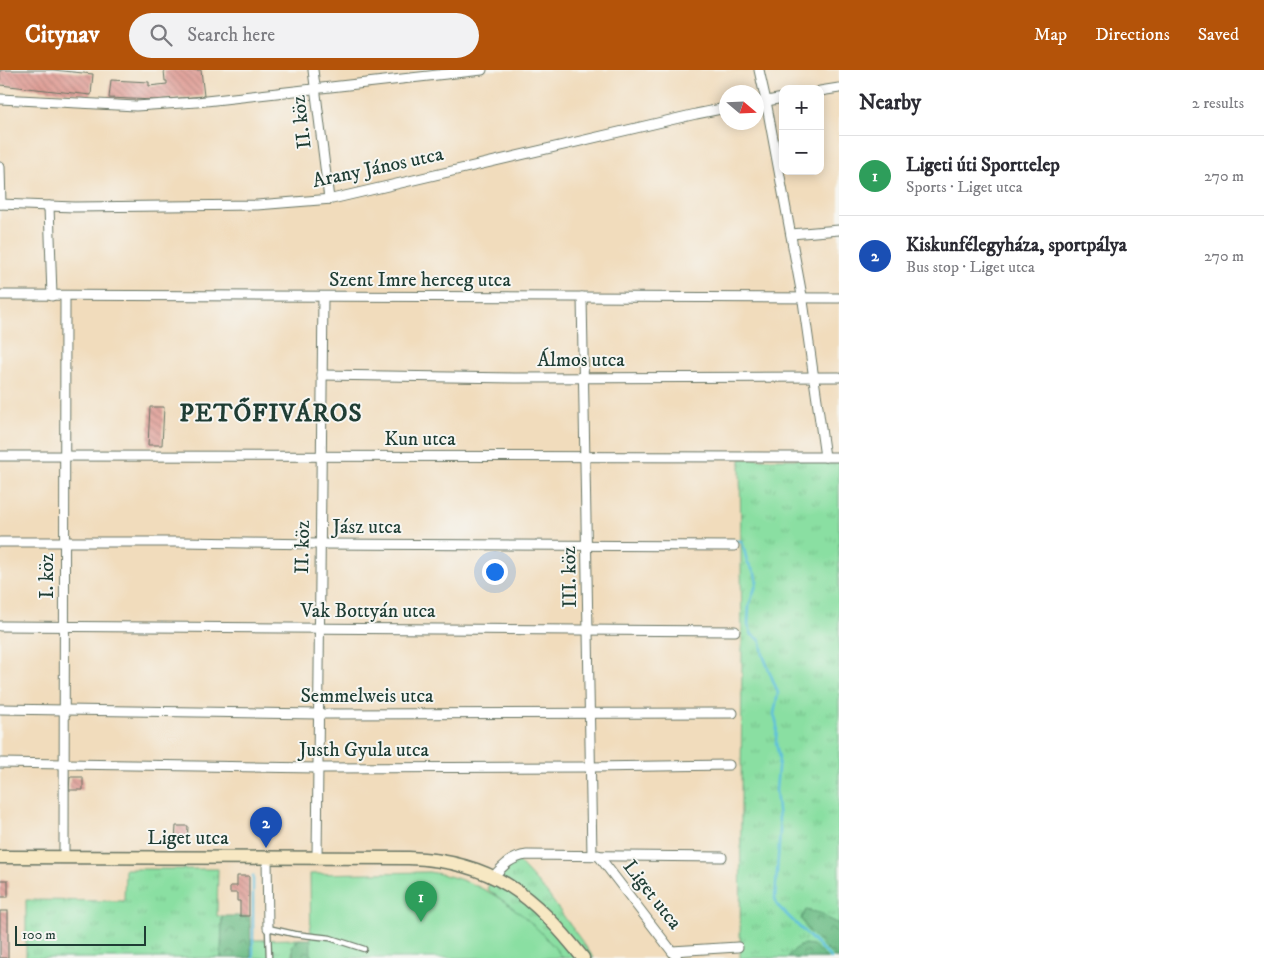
<!DOCTYPE html>
<meta charset="utf-8">
<style>
body{margin:0;font-family:"IM FELL DW Pica",serif;background:#f2f2f3;color:#2b2b33}
.controls{position:absolute;right:15px;top:15px;display:grid;overflow:hidden;border-radius:10px;box-shadow:0 2px 12px #0003}
.controls button{width:45px;height:45px;display:grid;place-items:center;padding:0;border:0;border-bottom:1px solid #e1e1e2;background:#fff;color:#2b2b33;font:25px sans-serif}
.compass{position:absolute;left:719px;top:15px;width:45px;height:45px;border-radius:50%;background:#fff;box-shadow:0 2px 12px #0003;rotate:109deg}
.scale{position:absolute;left:15px;bottom:12px;width:131px;box-sizing:border-box;padding-left:5px;border:2px solid #1f3d34;border-top:0;font-size:14px;line-height:18px;white-space:nowrap;color:#1f3d34;-webkit-text-stroke:4px #f6f6f2;paint-order:stroke}
.you{position:absolute;left:494px;top:501px;width:18px;height:18px;margin:-12px;border:4px solid #fff;border-radius:50%;background:#1a73e8;box-shadow:0 0 0 8px #1a73e833}
.badge{display:grid;place-items:center;width:32px;height:32px;border-radius:50%;background:#b45309;color:#fff;font-size:16px;font-weight:700}
.pin{position:absolute;translate:-50% -41px;filter:drop-shadow(0 1px 2px #0008)}
.pin::after{content:'';position:absolute;top:26px;width:18px;height:15px;background:inherit;clip-path:polygon(0 0,100% 0,50% 100%)}
.list{margin:0;padding:0;list-style:none}
h2{display:flex;justify-content:space-between;align-items:center;height:65px;margin:0;padding:0 20px;font-size:21px}
h2 small{font-size:16px;font-weight:400;color:#7c7c81}
.list li{display:grid;grid-template-columns:32px 1fr auto;gap:15px;align-items:center;box-sizing:border-box;height:80px;padding:0 20px;border-top:1px solid #e1e1e2}
.list b{display:block;font-size:19px;white-space:nowrap}
.list p{margin:0;font-size:16px;white-space:nowrap;color:#7c7c81}
.list em{font-size:16px;font-style:normal;color:#7c7c81}
.icon{flex:none;width:28px;height:28px;fill:none;stroke:currentColor;stroke-width:2;stroke-linecap:round;stroke-linejoin:round}
.map{position:relative;flex:none;width:839px;height:888px;overflow:hidden}
header{display:flex;align-items:center;gap:30px;box-sizing:border-box;height:70px;padding:0 25px;background:#b45309;color:#fff}
header strong{font-size:24px}
nav{display:flex;gap:28px;margin-inline-start:auto;font-size:18px}
.search{width:350px;height:45px;background:#f2f2f3;display:flex;align-items:center;gap:12px;box-sizing:border-box;padding:0 18px;border-radius:28px;color:#7c7c81;font-size:19px}
main{display:flex}
aside{flex:1;background:#fff}
.map>svg:first-child{display:block}
.grass{fill:url(#grass-tufts);stroke:#548e6b}
.forest{fill:url(#forest-crowns);stroke:#477e5e}
.garden{fill:#8adfa2;stroke:#548e6b}
.lines{fill:none;stroke-linecap:round;stroke-linejoin:round}
.stream{stroke:#5ec0dd;stroke-width:2.5}
.building{fill:url(#building-back-hatch)}
.service-casing{stroke:#687564;stroke-width:7}
.minor-casing{stroke:#687564;stroke-width:11}
.secondary-casing{stroke:#687564;stroke-width:15}
.service{stroke:#fff;stroke-width:4.5}
.minor{stroke:#fff;stroke-width:9}
.secondary{stroke:#f7e8c3;stroke-width:12}
.labels{text-anchor:middle;dominant-baseline:central;stroke-width:4;stroke-linejoin:round;paint-order:stroke}
.street-label{font-size:20px;fill:#1f3d34;stroke:#f6f6f2}
.district-label{font-size:25px;font-weight:bold;letter-spacing:1px;fill:#1f3d34;stroke:#f6f6f2}
</style>
<header>
<strong>Citynav</strong>
<div class="search"><svg class="icon" aria-label="search" viewBox="0 0 24 24"><circle cx="10" cy="10" r="6"/><path d="M15 15l6 6"/></svg>Search here</div>
<nav><a>Map</a><a>Directions</a><a>Saved</a></nav>
</header>
<main>
<div class="map">
<svg width="839" height="888" viewBox="0 0 839 888">
<defs>
<pattern id="grass-tufts" width="24" height="20" patternUnits="userSpaceOnUse" patternTransform="scale(1.25)"><rect width="24" height="20" fill="#8adfa2"/><path d="M3 7l-1-3M5 7V3M7 7l1-3M15 17l-1-3M17 17v-4M19 17l1-3" fill="none" stroke="#77c08c"/></pattern>
<pattern id="forest-crowns" width="20" height="18" patternUnits="userSpaceOnUse" patternTransform="scale(1.25)"><rect width="20" height="18" fill="#6fbe88"/><path d="M2 6a3 3 0 1 1 6 0M12 15a3 3 0 1 1 6 0" fill="none" stroke="#5b9c70"/></pattern>
<pattern id="building-back-hatch" width="6" height="6" patternUnits="userSpaceOnUse" patternTransform="scale(1.25)"><rect width="6" height="6" fill="#dd958d"/><path d="M-1 5l2 2M0 0l6 6M5-1l2 2" fill="none" stroke="#b37b74"/></pattern>
</defs>
<rect width="100%" height="100%" fill="#f6f6f2"/>
<filter id="ink" filterUnits="userSpaceOnUse"><feTurbulence type="fractalNoise" baseFrequency=".02" numOctaves="2"/><feDisplacementMap in="SourceGraphic" scale="10" xChannelSelector="R" yChannelSelector="G"/><feConvolveMatrix kernelMatrix="1 2 1 2 8 2 1 2 1" color-interpolation-filters="sRGB"/></filter>
<filter id="wash" filterUnits="userSpaceOnUse"><feTurbulence type="fractalNoise" baseFrequency=".0096" numOctaves="4" result="noise"/><feDisplacementMap in="SourceGraphic" scale="20" xChannelSelector="R" yChannelSelector="G"/><feGaussianBlur stdDeviation="1.12" result="paint"/><feColorMatrix in="noise" values="0 0 0 0 0 0 0 0 0 0 0 0 0 0 0 0 0 1.4 0 .05"/><feComposite in="paint" operator="in"/></filter>
<g filter="url(#wash)">
<rect width="100%" height="100%" fill="#f1dcbc"/>
<g class="grass">
<polygon points="740,389 839,389 839,888 740,888 742,580"/>
<path d="M512,785L547,823L594,888H563C541,859 516,840 487,819L493,806Z"/>
<polygon points="125,799 218,799 217,846 222,846 221,888 26,888 26,830 124,831"/>
<polygon points="300,869 295,872 292,884 294,888 251,888 251,870"/>
</g>
<g class="forest">
<polygon points="806,840 820,843 830,850 839,854 839,888 835,888 807,860 801,848"/>
<polygon points="222,846 250,846 251,888 221,888"/>
<polygon points="300,869 311,869 311,888 294,888 292,876 295,872"/>
<polygon points="804,874 813,875 827,888 787,888 795,879"/>
</g>
<path class="garden" d="M429,802C485,810 529,844 563,888H311L310,804Z"/>
<g class="lines">
<g class="stream">
<polyline points="736,471 742,471 747,491 755,504 757,512 749,536 748,555 752,565 759,569 761,572 763,585 778,623 774,644 777,655 776,673 779,688 776,720 780,761 775,828 777,835 783,841 831,888"/>
<polyline points="253,806 253,888"/>
</g>
</g>
<g id="blocks">
<g class="building">
<polygon points="0,0 53,0 93,4 91,25 0,15"/>
<polygon points="164,0 201,0 204,26 155,30 109,28 111,10 149,12 149,16 167,14 167,11 165,11"/>
<polygon points="150,337 164,337 162,375 148,375"/>
<polygon points="70,707 83,707 83,720 69,720"/>
<polygon points="176,756 188,756 187,773 175,772"/>
<polygon points="237,806 249,806 249,846 240,846 240,831 237,831 237,823 230,823 230,816 237,816"/>
<rect x="0" y="810" width="8" height="17"/>
<rect x="0" y="841" width="8" height="47"/>
</g>
</g>
</g>
<g filter="url(#ink)">
<use href="#blocks" fill-opacity="0" stroke="#687564" stroke-width="1"/>
<g class="lines">
<g class="service-casing">
<polyline id="service" points="269,888 268,858 294,864 330,868 364,879"/>
</g>
<g class="minor-casing">
<g id="minor">
<polyline points="313,0 329,129"/>
<polyline points="759,0 766,31 803,231 825,387"/>
<polyline points="820,21 839,18"/>
<polyline points="0,29 136,36 197,32 482,0"/>
<polyline points="756,33 783,28"/>
<polyline points="0,97 1,134"/>
<polyline points="0,134 74,137 257,135 332,129 696,44 726,38"/>
<polyline points="49,136 52,226"/>
<polyline points="791,164 839,160"/>
<polyline points="0,225 839,228"/>
<polyline points="582,227 592,785"/>
<polyline points="322,305 514,308 839,307"/>
<polyline points="0,386 839,387"/>
<polyline points="0,472 181,472 321,474 734,476"/>
<polyline points="0,556 735,561"/>
<polyline points="0,639 319,644 733,643"/>
<polyline points="0,693 318,698 591,697 729,695"/>
<polyline points="598,785 677,888"/>
<polyline points="64,787 65,226"/>
<polyline points="267,787 268,858"/>
<polyline points="317,787 323,227"/>
<path d="M493,807C503,796 511,787 527,785L722,787"/>
<polyline points="672,881 738,877"/>
</g>
</g>
<g class="secondary-casing">
<path id="secondary" d="M0,787L409,788C493,791 533,825 583,888"/>
</g>
<use href="#service" class="service"/>
<use href="#minor" class="minor"/>
<use href="#secondary" class="secondary"/>
</g>
</g>
<g class="labels">
<g class="street-label">
<text transform="translate(302 52) rotate(-97)">II. köz</text>
<text transform="translate(378 98) rotate(-12)">Arany János utca</text>
<text x="420" y="210">Szent Imre herceg utca</text>
<text x="581" y="290">Álmos utca</text>
<text x="420" y="369">Kun utca</text>
<text x="367" y="457">Jász utca</text>
<text transform="translate(303 477) rotate(-89)">II. köz</text>
<text transform="translate(47 506) rotate(-90)">I. köz</text>
<text transform="translate(570 507) rotate(-91)">III. köz</text>
<text x="368" y="541">Vak Bottyán utca</text>
<text x="367" y="626">Semmelweis utca</text>
<text x="364" y="680">Justh Gyula utca</text>
<text x="188" y="768">Liget utca</text>
<text transform="translate(652 825) rotate(52)">Liget utca</text>
</g>
<g class="district-label">
<text x="271" y="343">PETŐFIVÁROS</text>
</g>
</g>
</svg>
<div class="controls">
<button>+</button>
<button>−</button>
</div>
<svg class="compass" viewBox="-18 -18 36 36"><path d="M0-13l5 13h-10z" fill="#e53935"/><path d="M0 13l5-13h-10z" fill="#7c7c81"/></svg>
<div class="scale">100 m</div>
<div class="you"></div>
<div class="pin badge" style="left:421px;top:852px;background:#2e9e5b">1</div>
<div class="pin badge" style="left:266px;top:778px;background:#1a4fb4">2</div>
</div>
<aside>
<h2>Nearby<small>2 results</small></h2>
<ul class="list">
<li><span class="badge" style="background:#2e9e5b">1</span><div><b>Ligeti úti Sporttelep</b><p>Sports · Liget utca</p></div><em>270 m</em></li>
<li><span class="badge" style="background:#1a4fb4">2</span><div><b>Kiskunfélegyháza, sportpálya</b><p>Bus stop · Liget utca</p></div><em>270 m</em></li>
</ul>
</aside>
</main>
